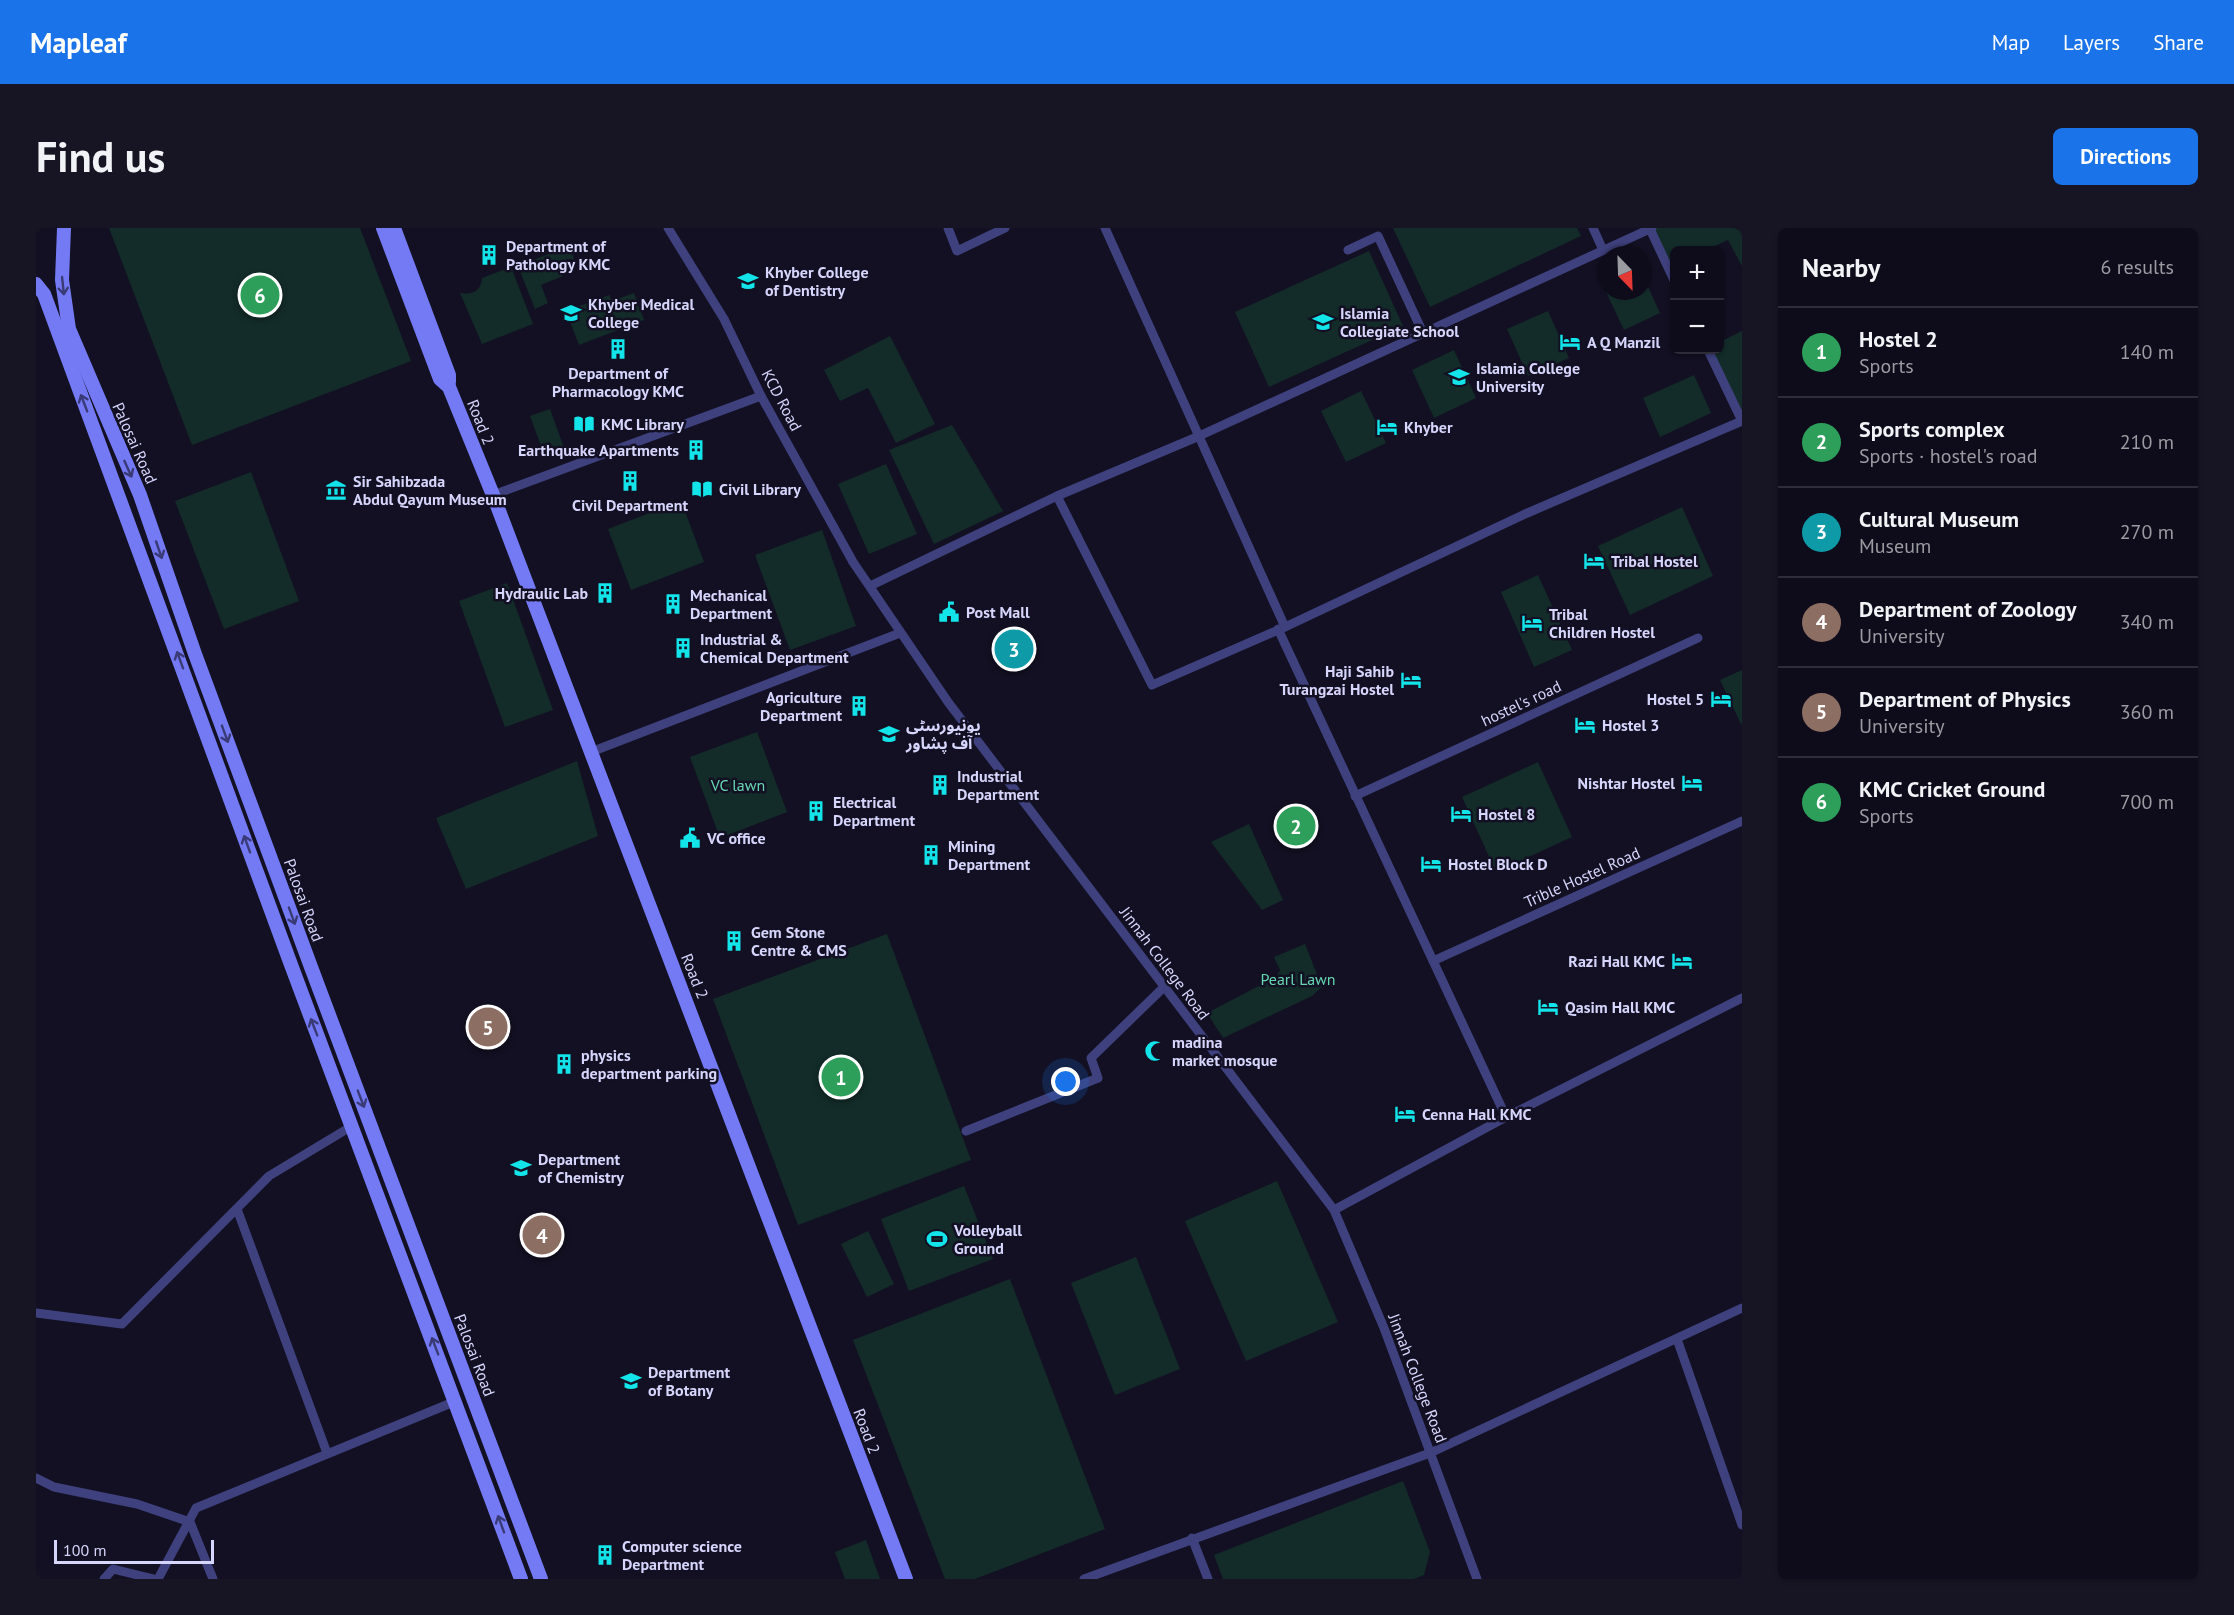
<!DOCTYPE html>
<meta charset="utf-8">
<style>
body{margin:0;font-family:"PT Sans","Noto Sans Arabic",sans-serif;background:#171523;color:#f1f3f6}
.controls{position:absolute;right:18px;top:18px;display:grid;overflow:hidden;border-radius:9px;box-shadow:0 2px 4px #0004}
.controls button{width:54px;height:54px;display:grid;place-items:center;padding:0;border:0;border-bottom:2px solid #2e2c39;background:#0e0c1a;color:#f1f3f6;font:30px sans-serif}
.compass{position:absolute;left:1562px;top:18px;width:54px;height:54px;border-radius:50%;background:#0e0c1a;box-shadow:0 2px 4px #0004;rotate:157deg}
.scale{position:absolute;left:18px;bottom:15px;width:160px;box-sizing:border-box;padding-left:6px;border:3px solid #d6d5fc;border-top:0;font-size:16px;line-height:21px;white-space:nowrap;color:#d6d5fc;-webkit-text-stroke:4px #121022;paint-order:stroke}
.you{position:absolute;left:1030px;top:854px;width:21px;height:21px;margin:-15px;border:4px solid #fff;border-radius:50%;background:#1a73e8;box-shadow:0 0 0 9px #1a73e833}
.badge{display:grid;place-items:center;width:39px;height:39px;border-radius:50%;background:#1a73e8;color:#fff;font-size:20px;font-weight:700}
.pin{position:absolute;translate:-50% -50%;border:3px solid #fff;box-shadow:0 2px 6px #0006}
.list{margin:0;padding:0;list-style:none}
h2{display:flex;justify-content:space-between;align-items:center;height:78px;margin:0;padding:0 24px;font-size:26px}
h2 small{font-size:20px;font-weight:400;color:#9b9ba2}
.list li{display:grid;grid-template-columns:39px 1fr auto;gap:18px;align-items:center;box-sizing:border-box;height:90px;padding:0 24px;border-top:2px solid #2e2c39}
.list b{display:block;font-size:22px;white-space:nowrap}
.list p{margin:0;font-size:20px;white-space:nowrap;color:#9b9ba2}
.list em{font-size:20px;font-style:normal;color:#9b9ba2}
.map{position:relative;flex:none;width:1706px;height:1351px;overflow:hidden;border-radius:9px}
header{display:flex;align-items:center;gap:36px;box-sizing:border-box;height:84px;padding:0 30px;background:#1a73e8;color:#fff}
header strong{font-size:28px}
nav{display:flex;gap:33px;margin-inline-start:auto;font-size:21px}
.intro{display:flex;align-items:center;justify-content:space-between;box-sizing:border-box;height:144px;padding:0 36px}
h1{margin:0;font-size:42px}
.button{padding:15px 27px;border-radius:9px;background:#1a73e8;color:#fff;font-size:21px;font-weight:700}
main{display:flex;gap:36px;padding:0 36px}
aside{flex:1;background:#0e0c1a;border-radius:9px;box-shadow:0 2px 4px #0004}
.map>svg:first-child{display:block}
.green{fill:#132c29}
.lines{fill:none;stroke-linecap:round;stroke-linejoin:round}
.street{stroke:#3f417e;stroke-width:9}
.secondary{stroke:#747af4;stroke-width:14}
.oneway{stroke:#393a76}
.labels{text-anchor:middle;dominant-baseline:central;stroke-width:5;stroke-linejoin:round;paint-order:stroke}
.poi-label{font-size:16px;font-weight:bold;fill:#d6d5fc;stroke:#121022;text-anchor:start}
.street-label{font-size:16px;fill:#d6d5fc;stroke:#121022}
.park-label{font-size:16px;fill:#66d6b2;stroke:#121022}
</style>
<header>
<strong>Mapleaf</strong>
<nav><a>Map</a><a>Layers</a><a>Share</a></nav>
</header>
<div class="intro"><h1>Find us</h1><a class="button">Directions</a></div>
<main>
<div class="map">
<svg width="1706" height="1351" viewBox="0 0 1706 1351">
<rect width="100%" height="100%" fill="#121022"/>
<g class="green">
<polygon points="73,0 324,0 375,133 156,217"/>
<polygon points="1357,0 1541,0 1545,8 1394,79"/>
<polygon points="1616,0 1706,0 1706,38 1692,12 1670,22 1638,22 1638,38 1633,40"/>
<polygon points="533,18 538,31 531,31 524,36 527,48 505,57 512,75 499,81 482,38"/>
<polygon points="1333,23 1367,98 1233,159 1199,84"/>
<path d="M475,39L497,96L446,116L424,65C437,67 445,63 446,50Z"/>
<polygon points="1607,48 1624,85 1588,102 1565,53 1571,50 1571,63 1607,63"/>
<polygon points="598,65 608,92 543,117 530,83 573,67 576,73"/>
<polygon points="1512,83 1533,130 1492,148 1471,101"/>
<polygon points="1706,103 1706,193 1672,122 1684,122 1684,114"/>
<polygon points="854,108 899,196 860,215 832,160 804,173 788,142"/>
<polygon points="1418,122 1440,170 1398,190 1376,142"/>
<polygon points="1658,147 1675,185 1624,209 1607,170"/>
<polygon points="1325,163 1350,215 1310,234 1285,183"/>
<polygon points="514,181 528,220 508,226 494,188"/>
<polygon points="916,197 967,283 898,316 853,222"/>
<polygon points="850,236 881,306 833,326 802,256"/>
<polygon points="215,244 263,373 188,401 139,273"/>
<polygon points="645,273 668,334 595,362 572,301"/>
<polygon points="1646,279 1677,348 1594,387 1562,318"/>
<polygon points="786,302 820,398 754,422 719,327"/>
<polygon points="1502,347 1536,422 1498,439 1465,364"/>
<polygon points="471,355 517,482 469,499 423,373"/>
<polygon points="1706,442 1706,498 1684,452"/>
<polygon points="721,504 751,584 684,610 654,529"/>
<polygon points="541,533 562,608 430,661 400,590"/>
<polygon points="1502,534 1536,609 1460,644 1426,569"/>
<polygon points="1213,596 1247,672 1226,682 1175,614"/>
<polygon points="851,706 935,932 762,997 677,771"/>
<polygon points="1269,716 1286,759 1276,768 1187,810 1171,785 1240,749 1244,742 1238,729"/>
<polygon points="1241,953 1302,1094 1210,1133 1149,993"/>
<polygon points="928,958 957,1031 873,1063 845,991"/>
<polygon points="832,1003 858,1056 831,1069 805,1016"/>
<polygon points="1100,1029 1144,1141 1079,1167 1035,1055"/>
<polygon points="974,1051 1069,1301 939,1351 909,1351 817,1112"/>
<polygon points="1367,1253 1394,1324 1388,1347 1378,1351 1187,1351 1178,1327"/>
<polygon points="830,1312 844,1351 809,1351 799,1324"/>
</g>
<g class="lines">
<g class="street">
<polyline points="632,0 688,91 725,168 817,334 912,474 1298,982 1348,1100 1441,1351"/>
<polyline points="912,0 921,23 969,0"/>
<polyline points="1069,0 1249,399"/>
<polyline points="1557,0 1567,22"/>
<polyline points="1614,1 1638,52"/>
<polyline points="1312,22 1342,8 1387,105"/>
<polyline points="1672,122 1706,193"/>
<polyline points="457,267 725,168"/>
<polyline points="1021,268 1116,457 1249,399 1489,286 1706,193"/>
<polyline points="834,358 1021,268 1161,209 1616,0"/>
<polyline points="1242,401 1470,889"/>
<polyline points="555,524 864,405"/>
<polyline points="1319,568 1662,410"/>
<polyline points="1397,733 1706,593"/>
<polyline points="930,903 1062,850 1055,830 1128,759"/>
<polyline points="201,981 291,1225"/>
<polyline points="1298,982 1470,889 1706,770"/>
<polyline points="0,1085 86,1096 233,948 316,898"/>
<polyline points="1641,1111 1706,1297"/>
<polyline points="0,1250 18,1259 101,1276 154,1294 177,1351"/>
<polyline points="1156,1310 1172,1351"/>
<polyline points="68,1351 77,1341 118,1351"/>
<polyline points="122,1351 160,1280 420,1173"/>
<polyline points="1048,1351 1394,1225 1706,1080"/>
</g>
<g class="secondary">
<polyline points="28,0 26,52 33,101 104,267 159,426 275,739 505,1351"/>
<polyline points="347,0 404,151 413,159 457,267 870,1351"/>
<polyline points="358,0 413,147 413,154"/>
<polyline points="0,56 8,66 254,734 485,1351"/>
</g>
</g>
<defs><path id="oneway-shaft" d="M-6 0H5M1.5-3L5.5 0L1.5 3" fill="none" stroke-width="1.6" stroke-linecap="round" stroke-linejoin="round" transform="scale(1.5)"/></defs>
<g class="oneway">
<use href="#oneway-shaft" transform="translate(27 58) rotate(84)"/>
<use href="#oneway-shaft" transform="translate(48 175) rotate(-111)"/>
<use href="#oneway-shaft" transform="translate(92 241) rotate(66)"/>
<use href="#oneway-shaft" transform="translate(123 322) rotate(71)"/>
<use href="#oneway-shaft" transform="translate(144 432) rotate(-110)"/>
<use href="#oneway-shaft" transform="translate(189 506) rotate(70)"/>
<use href="#oneway-shaft" transform="translate(211 616) rotate(-110)"/>
<use href="#oneway-shaft" transform="translate(256 688) rotate(70)"/>
<use href="#oneway-shaft" transform="translate(278 799) rotate(-111)"/>
<use href="#oneway-shaft" transform="translate(325 871) rotate(69)"/>
<use href="#oneway-shaft" transform="translate(399 1118) rotate(-111)"/>
<use href="#oneway-shaft" transform="translate(465 1296) rotate(-110)"/>
</g>
<defs>
<g id="building-bare" transform="scale(1.62)"><path d="M-4-6H4V6H1V3H-1V6H-4ZM-2.5-4.3h1.7v1.8h-1.7ZM.8-4.3h1.7v1.8H.8ZM-2.5-1h1.7V.8h-1.7ZM.8-1h1.7V.8H.8Z" fill="#13e4ea" stroke="#121022" stroke-width="2.5" paint-order="stroke"/></g>
<g id="university-bare" transform="scale(1.62)"><path d="M0-5L7-2L0 1L-7-2ZM-4 1L0 2.5L4 1V4Q0 6-4 4Z" fill="#13e4ea" stroke="#121022" stroke-width="2.5" paint-order="stroke"/></g>
<g id="hotel-bare" transform="scale(1.62)"><path d="M-6-4.5h1.5V1H6V5H4.5V3h-9V5H-6ZM-4 0a1.8 1.8 0 1 1 3.6 0ZM.5 0V-2.5h3Q6-2.5 6 0Z" fill="#13e4ea" stroke="#121022" stroke-width="2.5" paint-order="stroke"/></g>
<g id="library-bare" transform="scale(1.62)"><path d="M-6-4Q-3-5.5-.7-3.5V5Q-3 3-6 4ZM6-4Q3-5.5 .7-3.5V5Q3 3 6 4Z" fill="#13e4ea" stroke="#121022" stroke-width="2.5" paint-order="stroke"/></g>
<g id="museum-bare" transform="scale(1.62)"><path d="M0-6L6-3V-2H-6V-3ZM-5-1h2V3h-2ZM-1-1h2V3h-2ZM3-1h2V3H3ZM-6 4H6V6H-6Z" fill="#13e4ea" stroke="#121022" stroke-width="2.5" paint-order="stroke"/></g>
<g id="civic-bare" transform="scale(1.62)"><path d="M-.6-6.5H3V-4.5H.6V-3L4-1V1h2V6H-6V1h2V-1L-.6-3ZM-1.2 2.5V6h2.4V2.5Z" fill="#13e4ea" stroke="#121022" stroke-width="2.5" paint-order="stroke"/></g>
<g id="mosque-bare" transform="scale(1.62)"><path d="M3.5-4.9A6 6 0 1 0 3.5 4.9A5 5 0 1 1 3.5-4.9Z" fill="#13e4ea" stroke="#121022" stroke-width="2.5" paint-order="stroke"/></g>
<g id="stadium-bare" transform="scale(1.62)"><path d="M0-5a6.5 5 0 1 0 0 10a6.5 5 0 1 0 0-10ZM-3.5-1.8h7v3.6h-7Z" fill="#13e4ea" stroke="#121022" stroke-width="2.5" paint-order="stroke"/></g>
</defs>
<g fill-rule="evenodd">
<use href="#building-bare" x="453" y="27"/>
<use href="#university-bare" x="712" y="53"/>
<use href="#university-bare" x="535" y="85"/>
<use href="#university-bare" x="1287" y="94"/>
<use href="#hotel-bare" x="1534" y="114"/>
<use href="#building-bare" x="582" y="121"/>
<use href="#university-bare" x="1423" y="149"/>
<use href="#library-bare" x="548" y="196"/>
<use href="#hotel-bare" x="1351" y="199"/>
<use href="#building-bare" x="660" y="222"/>
<use href="#building-bare" x="594" y="253"/>
<use href="#library-bare" x="666" y="261"/>
<use href="#museum-bare" x="300" y="262"/>
<use href="#hotel-bare" x="1558" y="333"/>
<use href="#building-bare" x="569" y="365"/>
<use href="#building-bare" x="637" y="376"/>
<use href="#civic-bare" x="913" y="384"/>
<use href="#hotel-bare" x="1496" y="395"/>
<use href="#building-bare" x="647" y="420"/>
<use href="#hotel-bare" x="1375" y="452"/>
<use href="#hotel-bare" x="1685" y="471"/>
<use href="#building-bare" x="823" y="478"/>
<use href="#hotel-bare" x="1549" y="497"/>
<use href="#university-bare" x="853" y="506"/>
<use href="#hotel-bare" x="1656" y="555"/>
<use href="#building-bare" x="904" y="557"/>
<use href="#building-bare" x="780" y="583"/>
<use href="#hotel-bare" x="1425" y="586"/>
<use href="#civic-bare" x="654" y="610"/>
<use href="#building-bare" x="895" y="627"/>
<use href="#hotel-bare" x="1395" y="636"/>
<use href="#building-bare" x="698" y="713"/>
<use href="#hotel-bare" x="1646" y="733"/>
<use href="#hotel-bare" x="1512" y="779"/>
<use href="#mosque-bare" x="1119" y="823"/>
<use href="#building-bare" x="528" y="836"/>
<use href="#hotel-bare" x="1369" y="886"/>
<use href="#university-bare" x="485" y="940"/>
<use href="#stadium-bare" x="901" y="1011"/>
<use href="#university-bare" x="595" y="1153"/>
<use href="#building-bare" x="569" y="1327"/>
</g>
<g class="labels">
<g class="poi-label">
<text x="470" y="18">Department of<tspan x="470" dy="18">Pathology KMC</tspan></text>
<text x="729" y="44">Khyber College<tspan x="729" dy="18">of Dentistry</tspan></text>
<text x="552" y="76">Khyber Medical<tspan x="552" dy="18">College</tspan></text>
<text x="1304" y="85">Islamia<tspan x="1304" dy="18">Collegiate School</tspan></text>
<text x="1551" y="114">A Q Manzil</text>
<text x="1440" y="140">Islamia College<tspan x="1440" dy="18">University</tspan></text>
<text x="582" y="145" text-anchor="middle">Department of<tspan x="582" dy="18">Pharmacology KMC</tspan></text>
<text x="565" y="196">KMC Library</text>
<text x="1368" y="199">Khyber</text>
<text x="643" y="222" text-anchor="end">Earthquake Apartments</text>
<text x="317" y="253">Sir Sahibzada<tspan x="317" dy="18">Abdul Qayum Museum</tspan></text>
<text x="683" y="261">Civil Library</text>
<text x="594" y="277" text-anchor="middle">Civil Department</text>
<text x="1575" y="333">Tribal Hostel</text>
<text x="552" y="365" text-anchor="end">Hydraulic Lab</text>
<text x="654" y="367">Mechanical<tspan x="654" dy="18">Department</tspan></text>
<text x="930" y="384">Post Mall</text>
<text x="1513" y="386">Tribal<tspan x="1513" dy="18">Children Hostel</tspan></text>
<text x="664" y="411">Industrial &amp;<tspan x="664" dy="18">Chemical Department</tspan></text>
<text x="1358" y="443" text-anchor="end">Haji Sahib<tspan x="1358" dy="18">Turangzai Hostel</tspan></text>
<text x="806" y="469" text-anchor="end">Agriculture<tspan x="806" dy="18">Department</tspan></text>
<text x="1668" y="471" text-anchor="end">Hostel 5</text>
<text x="870" y="497">یونیورسٹی<tspan x="870" dy="18">آف پشاور</tspan></text>
<text x="1566" y="497">Hostel 3</text>
<text x="921" y="548">Industrial<tspan x="921" dy="18">Department</tspan></text>
<text x="1639" y="555" text-anchor="end">Nishtar Hostel</text>
<text x="797" y="574">Electrical<tspan x="797" dy="18">Department</tspan></text>
<text x="1442" y="586">Hostel 8</text>
<text x="671" y="610">VC office</text>
<text x="912" y="618">Mining<tspan x="912" dy="18">Department</tspan></text>
<text x="1412" y="636">Hostel Block D</text>
<text x="715" y="704">Gem Stone<tspan x="715" dy="18">Centre &amp; CMS</tspan></text>
<text x="1629" y="733" text-anchor="end">Razi Hall KMC</text>
<text x="1529" y="779">Qasim Hall KMC</text>
<text x="1136" y="814">madina<tspan x="1136" dy="18">market mosque</tspan></text>
<text x="545" y="827">physics<tspan x="545" dy="18">department parking</tspan></text>
<text x="1386" y="886">Cenna Hall KMC</text>
<text x="502" y="931">Department<tspan x="502" dy="18">of Chemistry</tspan></text>
<text x="918" y="1002">Volleyball<tspan x="918" dy="18">Ground</tspan></text>
<text x="612" y="1144">Department<tspan x="612" dy="18">of Botany</tspan></text>
<text x="586" y="1318">Computer science<tspan x="586" dy="18">Department</tspan></text>
</g>
<g class="street-label">
<text transform="translate(746 172) rotate(62)">KCD Road</text>
<text transform="translate(445 194) rotate(68)">Road 2</text>
<text transform="translate(99 215) rotate(66)">Palosai Road</text>
<text transform="translate(1485 475) rotate(-25)">hostel's road</text>
<text transform="translate(1546 649) rotate(-24)">Trible Hostel Road</text>
<text transform="translate(268 672) rotate(70)">Palosai Road</text>
<text transform="translate(1129 735) rotate(53)">Jinnah College Road</text>
<text transform="translate(659 748) rotate(68)">Road 2</text>
<text transform="translate(439 1127) rotate(69)">Palosai Road</text>
<text transform="translate(1382 1150) rotate(69)">Jinnah College Road</text>
<text transform="translate(831 1203) rotate(69)">Road 2</text>
</g>
<g class="park-label">
<text x="702" y="557">VC lawn</text>
<text x="1262" y="751">Pearl Lawn</text>
</g>
</g>
</svg>
<div class="controls">
<button>+</button>
<button>−</button>
</div>
<svg class="compass" viewBox="-18 -18 36 36"><path d="M0-13l5 13h-10z" fill="#e53935"/><path d="M0 13l5-13h-10z" fill="#9b9ba2"/></svg>
<div class="scale">100 m</div>
<div class="you"></div>
<div class="pin badge" style="left:805px;top:849px;background:#2e9e5b">1</div>
<div class="pin badge" style="left:1260px;top:598px;background:#2e9e5b">2</div>
<div class="pin badge" style="left:978px;top:421px;background:#0f9aa8">3</div>
<div class="pin badge" style="left:506px;top:1007px;background:#8d6e63">4</div>
<div class="pin badge" style="left:452px;top:799px;background:#8d6e63">5</div>
<div class="pin badge" style="left:224px;top:67px;background:#2e9e5b">6</div>
</div>
<aside>
<h2>Nearby<small>6 results</small></h2>
<ul class="list">
<li><span class="badge" style="background:#2e9e5b">1</span><div><b>Hostel 2</b><p>Sports</p></div><em>140 m</em></li>
<li><span class="badge" style="background:#2e9e5b">2</span><div><b>Sports complex</b><p>Sports · hostel's road</p></div><em>210 m</em></li>
<li><span class="badge" style="background:#0f9aa8">3</span><div><b>Cultural Museum</b><p>Museum</p></div><em>270 m</em></li>
<li><span class="badge" style="background:#8d6e63">4</span><div><b>Department of Zoology</b><p>University</p></div><em>340 m</em></li>
<li><span class="badge" style="background:#8d6e63">5</span><div><b>Department of Physics</b><p>University</p></div><em>360 m</em></li>
<li><span class="badge" style="background:#2e9e5b">6</span><div><b>KMC Cricket Ground</b><p>Sports</p></div><em>700 m</em></li>
</ul>
</aside>
</main>
